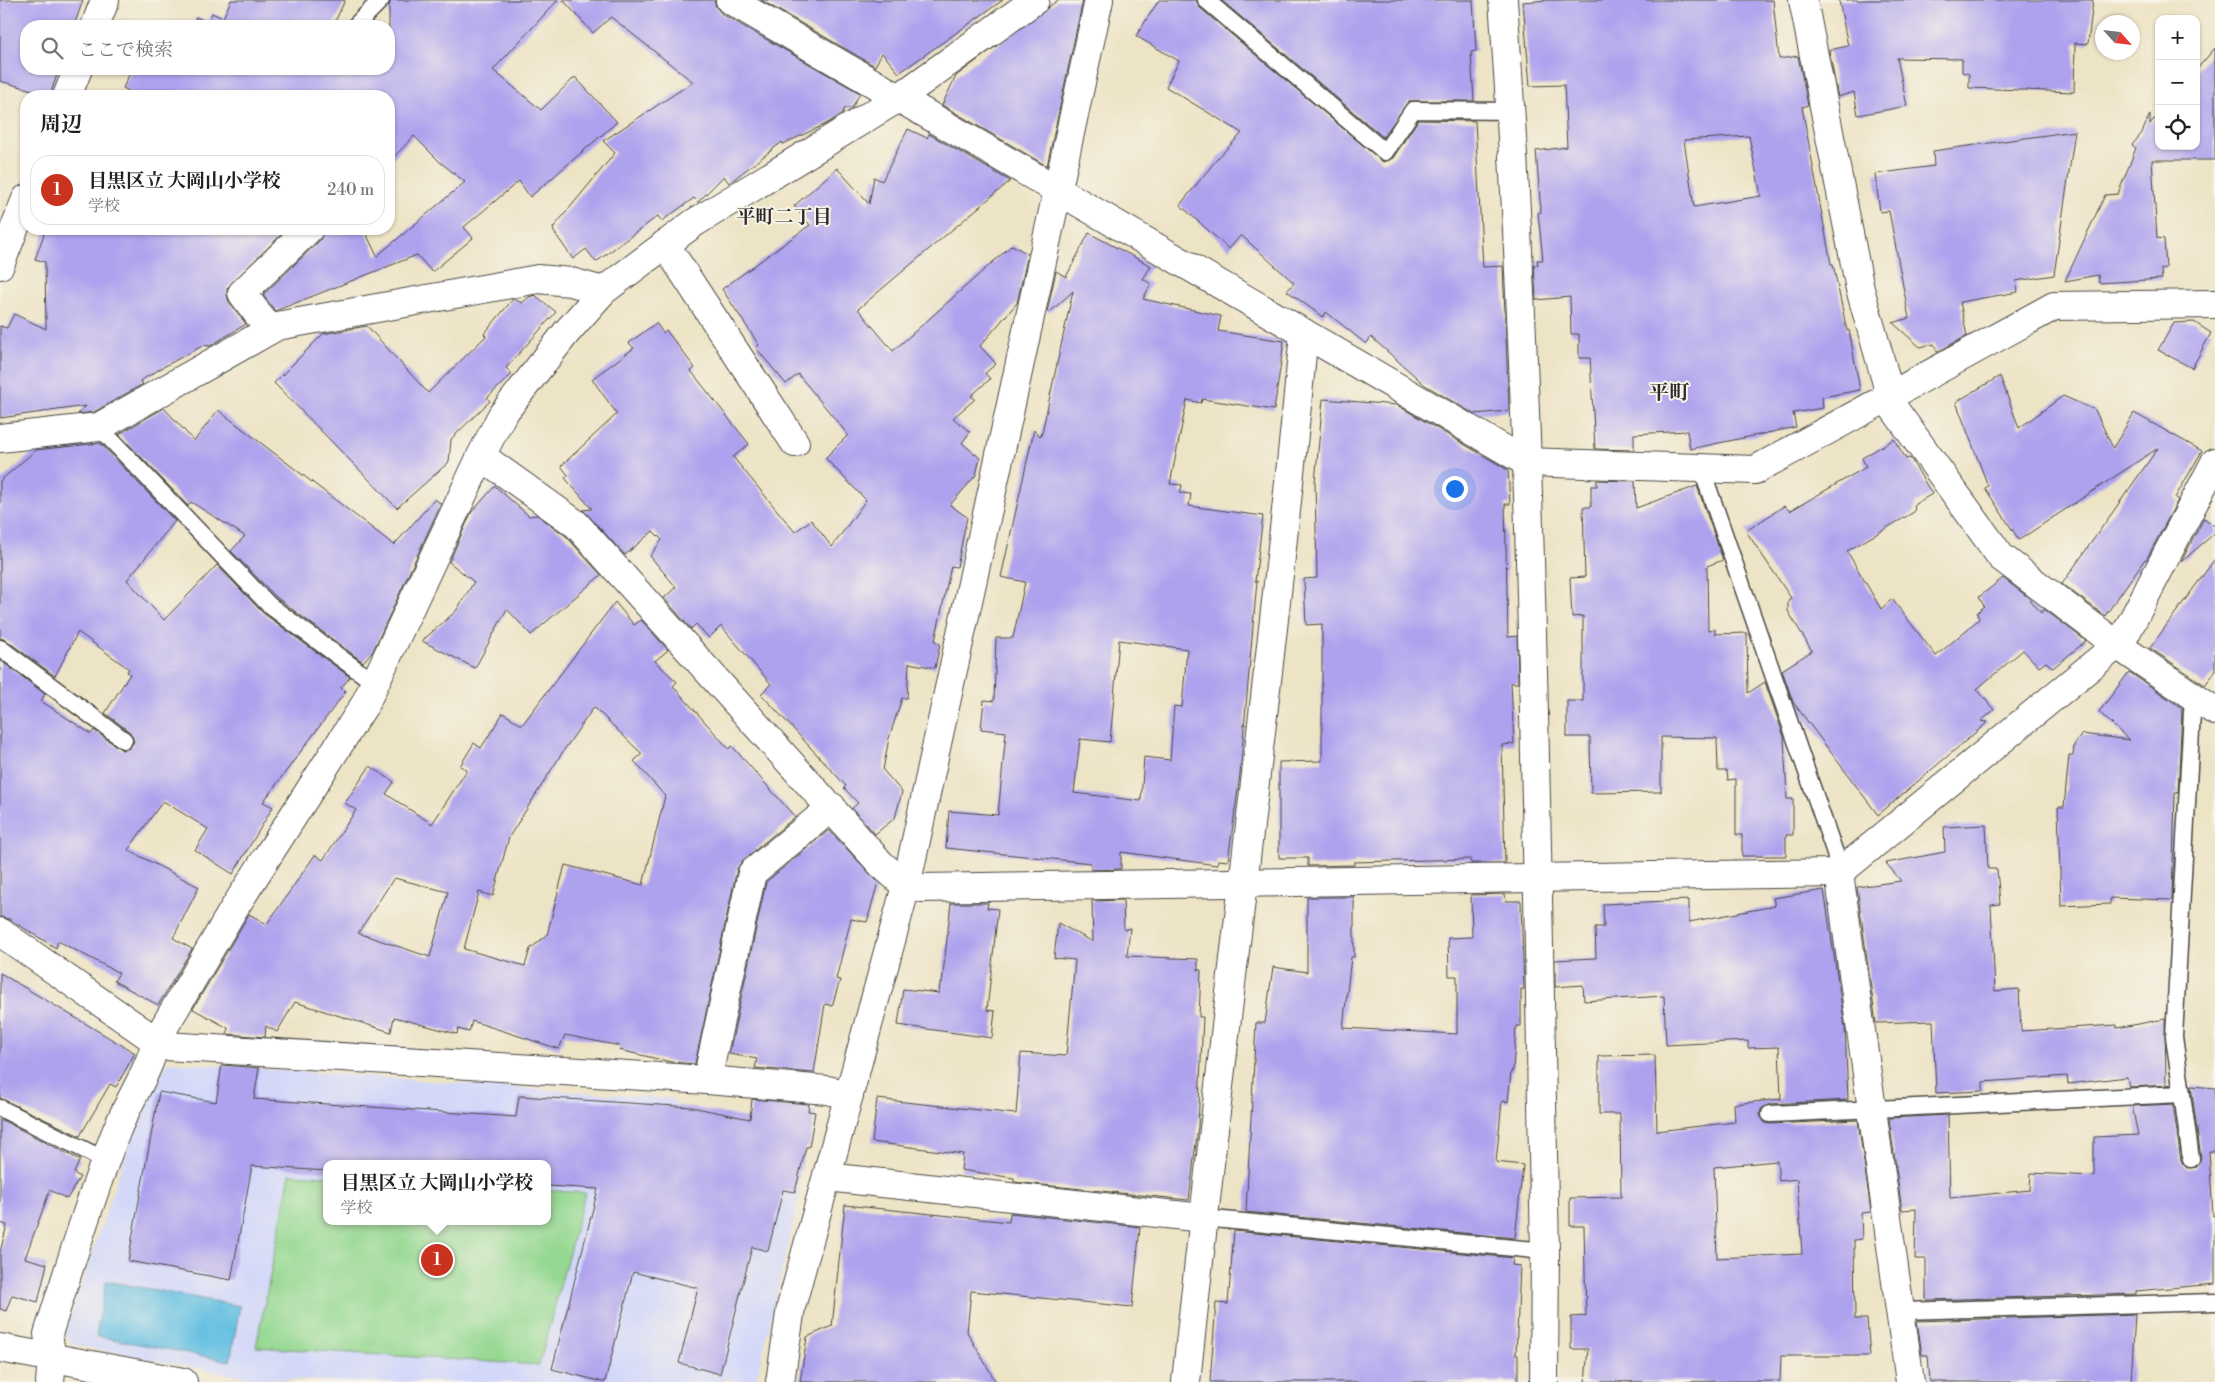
<!DOCTYPE html>
<html lang="ja">
<meta charset="utf-8">
<style>
body{margin:0;font-family:"Libre Bodoni","Noto Serif JP",serif;background:#f6f6f6;color:#202124}
.controls{position:absolute;right:15px;top:15px;display:grid;overflow:hidden;border-radius:10px;box-shadow:0 1px 4px #0004}
.controls button{width:45px;height:45px;display:grid;place-items:center;padding:0;border:0;border-bottom:1px solid #e0e0e0;background:#fff;color:#202124;font:25px sans-serif}
.compass{position:absolute;left:2095px;top:15px;width:45px;height:45px;border-radius:50%;background:#fff;box-shadow:0 1px 4px #0004;rotate:117deg}
.you{position:absolute;left:1454px;top:488px;width:18px;height:18px;margin:-12px;border:4px solid #fff;border-radius:50%;background:#1a73e8;box-shadow:0 0 0 8px #1a73e833}
.badge{display:grid;place-items:center;width:32px;height:32px;border-radius:50%;background:#c8321e;color:#fff;font-size:16px;font-weight:700}
.pin{position:absolute;translate:-50% -50%;border:2px solid #fff;box-shadow:0 1px 5px #0006}
.popup{position:absolute;left:323px;top:1160px;width:228px;height:65px;box-sizing:border-box;display:grid;place-content:center;border-radius:10px;background:#fff;filter:drop-shadow(0 1px 4px #0005);font-size:16px;white-space:nowrap;color:#757577}
.popup b{font-size:19px;color:#202124}
.popup::after{content:'';position:absolute;left:50%;top:100%;margin-left:-10px;border:10px solid transparent;border-top-color:#fff}
.list{margin:0;padding:0;list-style:none}
h2{display:flex;justify-content:space-between;align-items:center;height:65px;margin:0;padding:0 20px;font-size:21px}
h2 small{font-size:16px;font-weight:400;color:#757577}
.list li{display:grid;grid-template-columns:32px 1fr auto;gap:15px;align-items:center;box-sizing:border-box;height:70px;margin:0 10px 10px;padding:0 10px;border:1px solid #e0e0e0;border-radius:20px}
.list b{display:block;font-size:19px;white-space:nowrap}
.list p{margin:0;font-size:16px;white-space:nowrap;color:#757577}
.list em{font-size:16px;font-style:normal;color:#757577}
.icon{flex:none;width:28px;height:28px;fill:none;stroke:currentColor;stroke-width:2;stroke-linecap:round;stroke-linejoin:round}
.map{position:relative;flex:none;width:2215px;height:1382px;overflow:hidden}
.search{position:absolute;background:#fff;box-shadow:0 1px 4px #0004;left:20px;top:20px;width:375px;height:55px;display:flex;align-items:center;gap:12px;box-sizing:border-box;padding:0 18px;border-radius:20px;color:#757577;font-size:19px}
.panel{position:absolute;background:#fff;box-shadow:0 1px 4px #0004;left:20px;top:90px;width:375px;height:145px;border-radius:20px}
.map>svg:first-child{display:block}
.built{fill:#d3d8f9;fill-rule:evenodd}
.green{fill:#94d891;stroke:#60825e}
.water{fill:#64bfe2;stroke:#487586}
.building{fill:#aea2ee;fill-rule:evenodd}
.lines{fill:none;stroke-linecap:round;stroke-linejoin:round}
.lane-casing{stroke:#484742;stroke-width:19}
.street-casing{stroke:#484742;stroke-width:30}
.lane{stroke:#fff;stroke-width:16}
.street{stroke:#fff;stroke-width:28}
.labels{text-anchor:middle;dominant-baseline:central;stroke-width:4;stroke-linejoin:round;paint-order:stroke}
.neighbourhood-label{font-size:19px;font-weight:bold;fill:#2b2b2b;stroke:#f7f3e8}
.quarter-label{font-size:20px;font-weight:bold;fill:#2b2b2b;stroke:#f7f3e8}
</style>
<div class="map">
<svg width="2215" height="1382" viewBox="0 0 2215 1382">
<rect width="100%" height="100%" fill="#f7f3e8"/>
<filter id="ink" filterUnits="userSpaceOnUse"><feTurbulence type="fractalNoise" baseFrequency=".02" numOctaves="2"/><feDisplacementMap in="SourceGraphic" scale="10" xChannelSelector="R" yChannelSelector="G"/><feConvolveMatrix kernelMatrix="1 2 1 2 8 2 1 2 1" color-interpolation-filters="sRGB"/></filter>
<filter id="wash" filterUnits="userSpaceOnUse"><feTurbulence type="fractalNoise" baseFrequency=".0096" numOctaves="4" result="noise"/><feDisplacementMap in="SourceGraphic" scale="20" xChannelSelector="R" yChannelSelector="G"/><feGaussianBlur stdDeviation="1.12" result="paint"/><feColorMatrix in="noise" values="0 0 0 0 0 0 0 0 0 0 0 0 0 0 0 0 0 1.4 0 .05"/><feComposite in="paint" operator="in"/></filter>
<g filter="url(#wash)">
<rect width="100%" height="100%" fill="#ede3c5"/>
<path class="built" d="M167,1062L673,1099L679,1114L667,1161L801,1189L756,1382H743L725,1378L723,1382H341L245,1377L73,1345L65,1332L131,1139ZM327,1164H547V1221H327Z"/>
<polygon class="green" points="290,1174 327,1176 327,1221 547,1221 547,1190 585,1193 539,1365 256,1347"/>
<polygon class="water" points="106,1281 240,1306 230,1361 96,1336"/>
<g id="blocks">
<g class="building">
<polygon points="0,0 83,0 74,26 26,26 26,69 59,69 50,95 0,81"/>
<polygon points="231,0 345,0 333,26 192,26 196,17 208,22 212,13 223,18"/>
<polygon points="391,0 558,0 493,70 541,110 575,77 617,122 530,197 519,181 464,227 473,238 432,272 417,255 275,311 263,295 320,240 324,229 364,229 377,256 465,182 440,162 414,136 389,162 389,96 139,96 123,88 132,69 389,69 389,6"/>
<polygon points="563,0 714,0 716,7 722,14 860,93 852,108 845,108 842,114 826,124 783,144 782,142 729,183 724,176 698,202 694,198 662,221 658,216 596,262 586,249 573,259 554,232 553,228 615,153 603,141 693,82 611,17 593,33"/>
<polygon points="761,0 1003,0 899,73 882,53 875,66"/>
<polygon points="1058,0 1083,0 1047,166 942,105 956,76"/>
<polygon points="1159,0 1196,0 1200,8 1383,162 1393,158 1418,120 1475,121 1483,267 1503,266 1509,411 1474,414 1425,385 1371,337 1366,344 1326,312 1323,317 1287,291 1294,283 1241,235 1229,249 1180,205 1217,159 1242,133 1166,87 1179,61 1136,36"/>
<polygon points="1221,0 1473,0 1476,51 1471,52 1474,101 1409,101 1383,137"/>
<path d="M1547,0H1773L1779,59L1798,56L1808,105L1802,107L1831,264H1833L1847,331L1849,330L1860,390L1822,397L1823,408L1793,413L1796,427L1690,449L1687,431L1634,434V450L1595,449L1590,358H1579V334H1571L1570,297L1536,300L1534,265H1538L1537,260H1543L1538,213L1541,212L1536,151L1567,147L1564,85L1530,86L1523,2ZM1749,136L1761,196L1694,207L1684,140Z"/>
<polygon points="1839,0 2093,0 2088,44 2075,43 2074,92 1969,88 1969,74 1962,72 1962,59 1897,58 1907,106 1858,115 1854,92 1838,97 1829,50 1848,46"/>
<polygon points="2215,48 2215,160 2152,160 2157,238 2164,239 2166,268 2161,269 2162,279 2099,283 2098,275 2065,281 2105,195 2118,194 2136,148 2132,145 2142,133 2150,114 2150,124 2154,119 2159,119 2159,146 2196,146 2196,70"/>
<polygon points="908,129 927,138 929,134 1010,181 858,309 893,351 1012,245 1028,254 1017,303 980,346 996,364 985,373 990,379 971,396 975,399 953,418 970,432 962,443 980,458 976,475 950,505 967,517 957,567 951,566 935,641 940,644 935,668 909,663 907,698 902,698 889,738 883,770 902,792 895,818 875,834 852,808 858,803 844,788 846,786 761,694 771,684 721,626 709,638 696,624 691,629 664,598 676,587 650,556 662,540 653,531 625,555 583,510 592,509 565,478 568,475 561,466 617,414 592,379 634,348 629,343 656,323 663,333 666,330 695,368 691,371 749,444 733,457 795,532 811,520 832,547 866,500 825,458 848,435 798,374 786,384 756,348 759,345 722,289 810,225 794,206 837,168 869,204 874,177 882,181"/>
<polygon points="2075,131 2054,275 2016,281 2018,292 1960,302 1967,336 1937,352 1934,344 1920,347 1893,323 1909,318 1889,211 1880,212 1875,174 1934,166 1933,151"/>
<polygon points="46,229 287,229 227,288 227,295 229,302 246,324 210,346 204,345 165,366 140,381 143,384 94,412 78,414 86,406 0,418 0,326 7,328 14,314 46,329 45,262 35,259"/>
<path d="M1089,233L1151,266L1143,279L1151,284L1143,299L1221,316L1218,331L1284,341L1274,410L1202,399L1201,403L1187,400L1170,484L1182,485L1180,493L1191,494L1189,506L1263,516L1255,581H1257L1240,774L1228,861L1218,860L1217,865L1121,852V869L1091,870V863L946,848L949,811L998,815L1006,732L981,729L984,700L994,701L996,638H1013L1025,582L1001,577L1034,430L1041,437L1073,291L1050,312H1047L1056,271L1066,277ZM1119,640L1187,649L1182,707L1174,706L1170,760L1144,757L1141,801L1074,793L1080,739L1110,742Z"/>
<polygon points="535,295 556,312 506,368 512,374 487,398 490,401 451,439 449,462 397,508 274,383 323,334 367,326 428,393 486,336 484,334 513,299 522,303 529,297"/>
<polygon points="2194,322 2211,333 2192,368 2158,350 2174,323"/>
<polygon points="2000,376 2019,428 2063,396 2095,410 2113,448 2134,413 2202,451 2175,498 2178,500 2146,560 2145,559 2105,616 2062,584 2158,448 2019,540 1985,488 1988,486 1956,402"/>
<polygon points="1323,399 1397,405 1508,470 1510,504 1505,504 1508,637 1517,636 1518,683 1511,683 1514,744 1502,745 1505,863 1471,863 1470,859 1354,862 1354,865 1308,866 1308,858 1279,858 1279,762 1322,761 1322,624 1306,625 1304,579 1317,578 1315,482"/>
<polygon points="164,408 194,441 218,410 394,545 435,499 441,504 373,651 363,662 276,597 231,551 245,536 191,502 188,506 119,434"/>
<polygon points="1894,439 1906,459 1910,458 1912,461 1932,494 1915,504 1914,512 1847,551 1881,609 1892,599 1936,656 1979,619 1977,613 1984,606 1979,597 2003,578 2029,598 2041,613 2044,609 2086,641 2053,668 2046,662 2039,667 2023,650 1977,689 1994,710 1981,721 1988,722 1878,815 1793,702 1782,670 1812,651 1788,611 1788,600 1791,598 1746,531 1784,506 1790,511 1866,467 1862,458"/>
<polygon points="100,443 175,521 127,580 164,620 217,565 263,613 350,677 341,688 346,691 263,802 273,807 233,874 195,850 208,829 163,801 128,850 199,887 173,938 192,949 158,1005 114,981 119,973 58,941 56,948 9,919 0,917 0,660 45,694 41,701 91,734 94,730 122,750 128,749 134,742 130,732 105,713 130,674 127,672 129,669 78,632 55,676 6,640 0,638 0,481 36,450"/>
<polygon points="1597,480 1635,481 1636,508 1697,486 1723,560 1707,566 1708,630 1715,629 1715,634 1747,633 1748,693 1765,682 1784,737 1787,799 1793,799 1793,835 1786,835 1786,856 1742,856 1742,835 1736,835 1736,779 1728,780 1727,771 1718,771 1717,738 1661,737 1661,792 1591,793 1590,737 1567,737 1567,701 1583,701 1583,616 1572,617 1570,578 1585,577 1583,507 1591,507 1591,486 1597,486"/>
<polygon points="495,486 529,516 537,515 566,536 601,575 531,635 507,609 475,668 422,641 456,611 474,582 449,562 471,513"/>
<polygon points="2204,518 2215,526 2215,533 2181,562"/>
<polygon points="2215,559 2215,672 2205,685 2150,648"/>
<path d="M615,602L634,625L641,620L668,650L655,661L677,682L673,686L729,749L732,746L795,817L742,861L737,869L695,1064L671,1062L619,1050L620,1046L565,1035L559,1049L472,1021L469,1032L458,1029L457,1034L394,1017L391,1032L295,1002L277,1032L266,1026L265,1037L227,1034L228,1028L193,1009L249,914L267,924L315,855L323,860L356,810L345,803L370,766L394,782L386,794L432,824L467,770L460,766L474,743L481,748L503,713L522,725ZM594,707L642,754L634,761L665,796L643,885L565,865L547,935L530,949L525,966L464,949L479,892L493,896L509,837L562,753ZM394,878L448,892L430,957L358,933Z"/>
<polygon points="2129,672 2182,708 2178,793 2175,793 2172,900 2110,898 2110,904 2061,906 2058,807 2064,807 2069,755 2073,755 2074,745 2082,734 2129,740 2099,712"/>
<polygon points="1986,825 1988,869 1997,869 2000,904 1991,905 1995,991 2019,989 2021,1031 2117,1025 2117,1028 2165,1019 2166,1084 2171,1085 2129,1087 2127,1077 2068,1084 2067,1076 1983,1082 1983,1091 1936,1093 1933,1021 1876,1023 1857,887 1901,881 1886,863 1945,852 1944,827"/>
<polygon points="829,830 878,882 867,922 851,919 836,979 840,980 832,1006 825,1004 814,1073 755,1068 757,1059 729,1054 766,882"/>
<path d="M1824,890L1845,1027L1848,1100L1770,1104L1761,1109L1760,1115L1765,1123L1770,1124L1858,1120L1871,1212L1861,1213L1862,1239L1854,1240L1855,1319H1867L1870,1356H1781L1780,1381L1585,1382L1588,1349H1571V1317L1586,1316L1584,1226H1570V1198L1621,1197L1620,1114H1599V1056L1655,1055L1657,1131L1735,1122L1734,1104L1781,1099L1779,1047L1748,1048V1041L1666,1045L1664,996L1584,1001L1583,985L1555,987V960L1596,958L1595,927H1604L1603,904L1689,900V922L1775,906L1773,898ZM1777,1161L1779,1181L1797,1179L1802,1254L1717,1258L1714,1167Z"/>
<polygon points="1505,894 1506,901 1521,901 1524,989 1521,989 1521,1026 1516,1026 1513,1071 1511,1071 1508,1102 1502,1101 1496,1162 1523,1165 1515,1238 1246,1212 1256,1023 1265,1023 1273,967 1307,972 1307,897 1354,897 1354,957 1351,957 1343,1028 1457,1034 1457,976 1449,976 1448,938 1472,937 1471,895"/>
<polygon points="1123,900 1124,930 1130,928 1127,956 1198,959 1198,970 1201,970 1199,1017 1203,1017 1198,1126 1189,1200 1014,1182 1014,1178 961,1170 963,1154 872,1142 877,1099 1016,1114 1021,1053 1066,1056 1075,960 1054,958 1058,923 1093,942 1092,901"/>
<polygon points="951,903 988,903 987,908 998,909 987,1010 995,1011 992,1038 898,1025 903,989 939,993 940,983 942,983"/>
<polygon points="0,973 135,1053 116,1087 110,1084 80,1136 0,1098"/>
<polygon points="222,1065 259,1068 254,1099 516,1117 519,1096 691,1107 750,1119 752,1099 809,1104 808,1111 815,1112 809,1147 806,1147 795,1192 783,1190 768,1251 752,1247 720,1374 679,1363 698,1288 633,1272 605,1382 603,1382 552,1369 598,1189 547,1186 547,1164 327,1164 327,1171 252,1166 231,1280 128,1261 159,1092 216,1102"/>
<polygon points="2191,1086 2215,1088 2215,1152 2209,1151 2213,1216 2215,1215 2215,1284 2136,1291 2136,1294 1926,1300 1926,1259 1915,1259 1916,1209 1902,1210 1889,1118 1948,1115 1950,1198 2030,1190 2031,1173 2094,1176 2094,1137 2138,1135 2132,1106 2173,1104 2181,1161 2187,1168 2197,1167 2201,1158"/>
<polygon points="0,1119 80,1160 74,1173 80,1177 67,1199 50,1190 25,1258 47,1264 38,1302 12,1295 6,1311 0,1309 0,1252 7,1225 0,1223"/>
<polygon points="845,1205 1009,1222 1010,1213 1140,1227 1132,1307 971,1291 967,1332 996,1382 800,1382 807,1337 832,1326"/>
<polygon points="1234,1231 1513,1258 1512,1265 1520,1266 1516,1355 1518,1355 1518,1382 1210,1382 1216,1303 1228,1304"/>
<polygon points="2135,1314 2131,1382 1930,1382 1928,1355 1922,1355 1917,1321"/>
</g>
</g>
</g>
<g filter="url(#ink)">
<use href="#blocks" fill-opacity="0" stroke="#484742" stroke-width="1"/>
<g class="lines">
<g class="lane-casing">
<g id="lane">
<polyline points="1206,0 1385,152 1413,110 1511,111"/>
<polyline points="355,26 381,0"/>
<polyline points="99,427 269,605 376,684"/>
<polyline points="1702,470 1835,853 1839,873"/>
<polyline points="0,648 124,740"/>
<polyline points="0,1108 105,1160"/>
<polyline points="1770,1114 2182,1094"/>
<polyline points="2191,1159 2174,1037 2193,695"/>
<polyline points="1203,1218 1545,1251"/>
<polyline points="1901,1311 2215,1302"/>
</g>
</g>
<g class="street-casing">
<g id="street">
<polyline points="730,0 1526,462 1755,470 2054,306 2215,304"/>
<path d="M1503,0C1533,416 1536,834 1545,1251L1544,1382"/>
<polyline points="1803,0 1860,289 1887,384 1887,399 2001,557 2117,645 2215,711"/>
<polyline points="95,26 105,0"/>
<polyline points="67,96 78,69"/>
<polyline points="665,244 795,443"/>
<polyline points="0,265 26,199"/>
<polyline points="269,329 242,293 309,229"/>
<polyline points="0,438 99,427 277,326 538,279 571,282 603,291"/>
<polyline points="481,456 576,524 881,864 906,886 921,888 1839,873 2117,645 2126,633 2215,462"/>
<polyline points="1839,873 1910,1382"/>
<polyline points="0,932 156,1041 166,1046 707,1080 827,1090 849,1095"/>
<polyline points="707,1080 752,873 832,807"/>
<polyline points="827,1177 1203,1218"/>
<polyline points="0,1348 183,1382"/>
<path d="M50,1382L52,1359L48,1334C70,1266 90,1198 116,1132C128,1101 148,1074 156,1041L233,910L365,704L481,456L502,415L566,333L603,291L694,223L900,97L1035,0"/>
<polyline points="780,1382 791,1307 906,886 1099,0"/>
<path d="M1186,1382C1222,1032 1271,683 1304,333"/>
</g>
</g>
<use href="#lane" class="lane"/>
<use href="#street" class="street"/>
</g>
</g>
<g class="labels">
<g class="neighbourhood-label">
<text x="784" y="217">平町二丁目</text>
</g>
<g class="quarter-label">
<text x="1669" y="393">平町</text>
</g>
</g>
</svg>
<div class="controls">
<button>+</button>
<button>−</button>
<button><svg class="icon" aria-label="locate" viewBox="0 0 24 24"><circle cx="12" cy="12" r="6"/><path d="M12 2v4M12 18v4M2 12h4M18 12h4"/></svg></button>
</div>
<svg class="compass" viewBox="-18 -18 36 36"><path d="M0-13l5 13h-10z" fill="#e53935"/><path d="M0 13l5-13h-10z" fill="#757577"/></svg>
<div class="you"></div>
<div class="pin badge" style="left:437px;top:1260px">1</div>
<div class="popup"><b>目黒区立 大岡山小学校</b>学校</div>
<div class="search"><svg class="icon" aria-label="search" viewBox="0 0 24 24"><circle cx="10" cy="10" r="6"/><path d="M15 15l6 6"/></svg>ここで検索</div>
<section class="panel">
<h2>周辺<small></small></h2>
<ul class="list">
<li><span class="badge">1</span><div><b>目黒区立 大岡山小学校</b><p>学校</p></div><em>240 m</em></li>
</ul>
</section>
</div>
